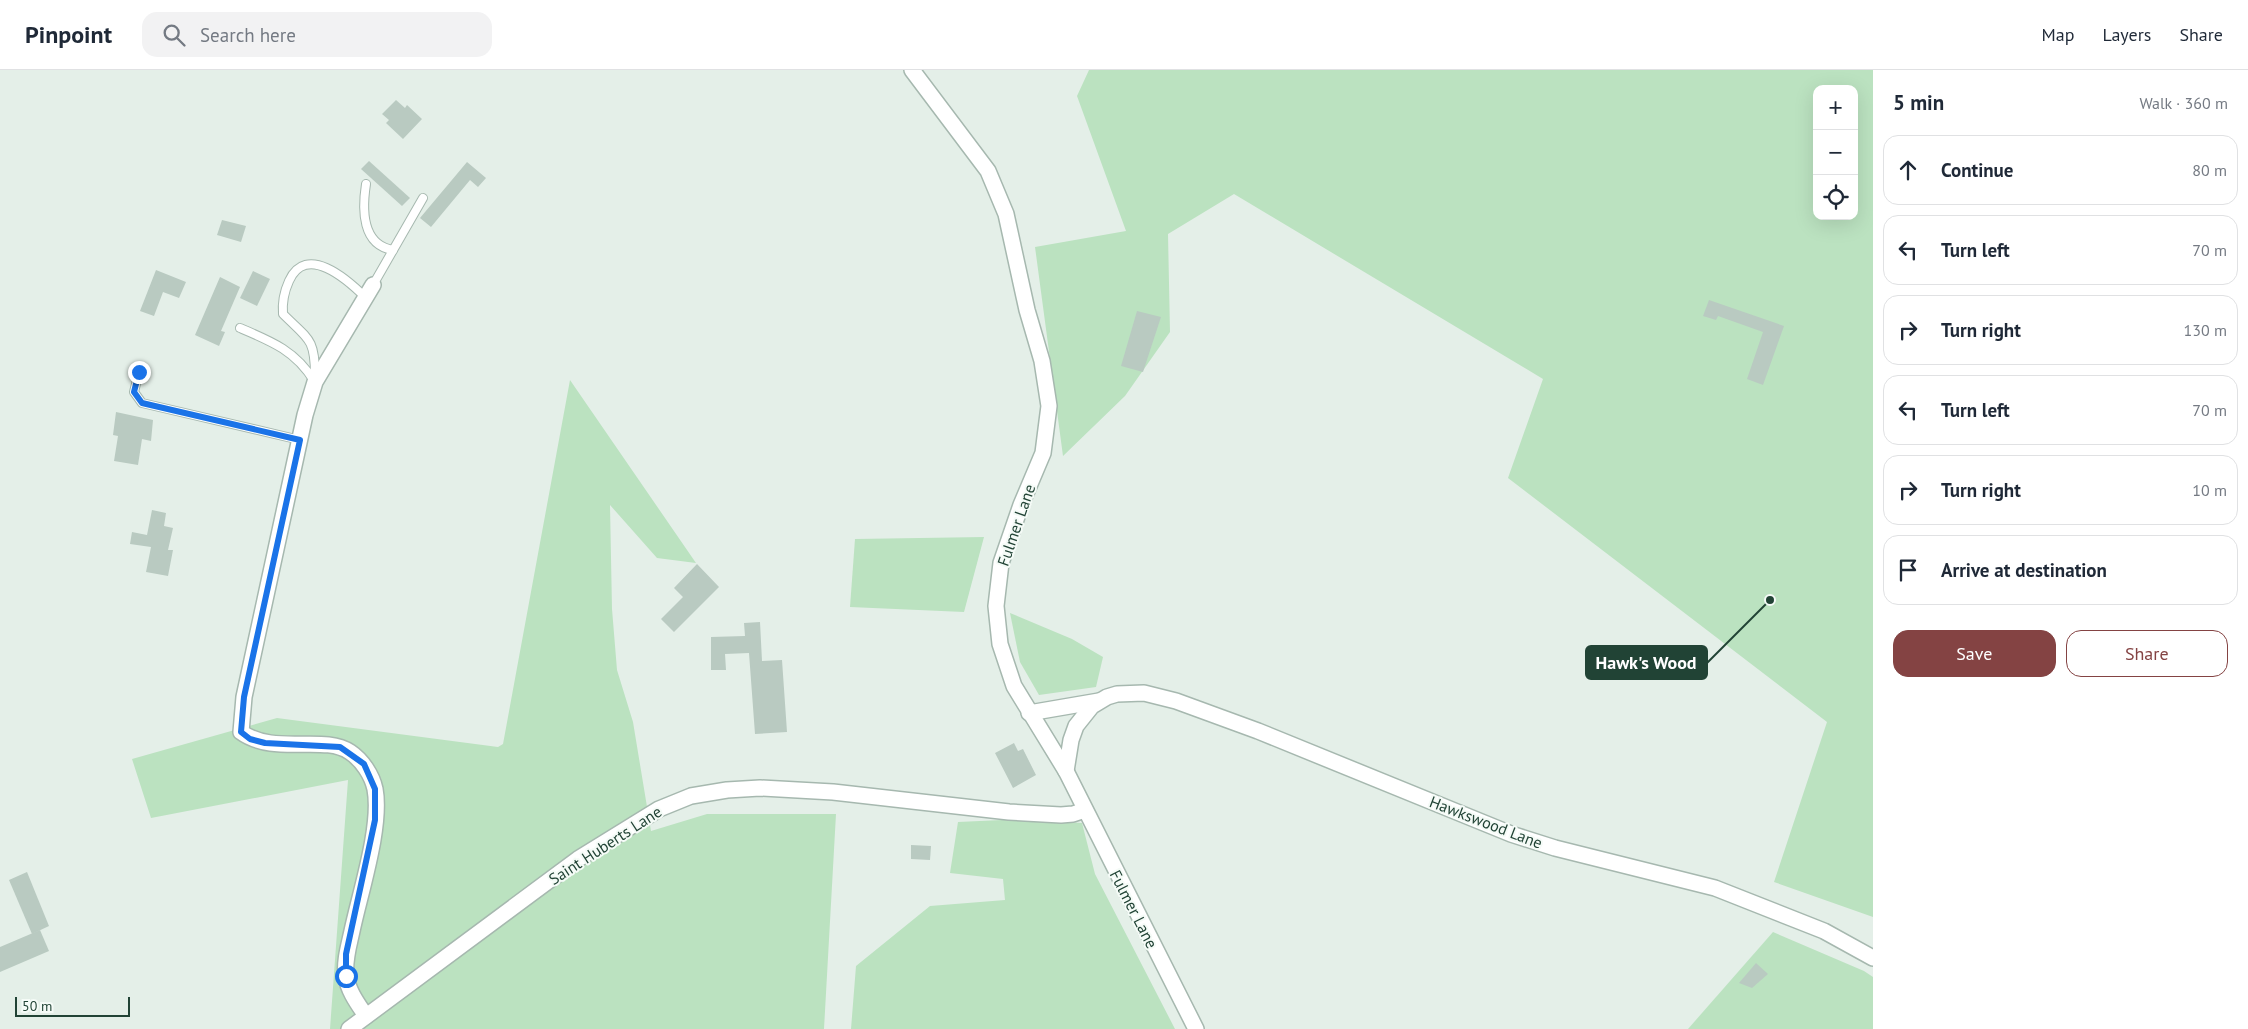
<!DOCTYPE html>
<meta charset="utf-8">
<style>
body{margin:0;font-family:"PT Sans",sans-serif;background:#f2f2f3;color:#1f2937}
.controls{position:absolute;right:15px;top:15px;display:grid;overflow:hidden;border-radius:10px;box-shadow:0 5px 20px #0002}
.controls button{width:45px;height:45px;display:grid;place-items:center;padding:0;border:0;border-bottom:1px solid #e0e1e3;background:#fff;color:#1f2937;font:25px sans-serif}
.scale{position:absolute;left:15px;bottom:12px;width:115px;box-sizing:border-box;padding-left:5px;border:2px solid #214335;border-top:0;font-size:14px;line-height:18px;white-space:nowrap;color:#214335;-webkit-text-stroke:4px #f5fbf7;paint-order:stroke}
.stop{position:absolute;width:15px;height:15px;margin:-11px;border:4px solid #1a73e8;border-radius:50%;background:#fff}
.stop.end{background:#1a73e8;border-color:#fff;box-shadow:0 1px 5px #0008}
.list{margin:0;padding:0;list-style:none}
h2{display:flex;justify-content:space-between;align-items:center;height:65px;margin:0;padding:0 20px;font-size:21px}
h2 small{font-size:16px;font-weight:400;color:#747a83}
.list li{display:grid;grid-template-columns:32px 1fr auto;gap:15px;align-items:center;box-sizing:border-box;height:70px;margin:0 10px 10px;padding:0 10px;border:1px solid #e0e1e3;border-radius:15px}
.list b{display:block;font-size:19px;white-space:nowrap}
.list em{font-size:16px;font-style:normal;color:#747a83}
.actions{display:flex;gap:10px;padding:15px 20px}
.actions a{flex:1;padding:11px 0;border:1px solid #844343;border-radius:15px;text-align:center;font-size:18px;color:#844343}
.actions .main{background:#844343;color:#fff}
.icon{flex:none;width:28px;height:28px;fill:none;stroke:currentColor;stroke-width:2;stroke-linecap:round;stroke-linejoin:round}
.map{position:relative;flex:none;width:1873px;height:959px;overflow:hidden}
header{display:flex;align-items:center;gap:30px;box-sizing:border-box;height:70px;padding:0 25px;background:#fff;border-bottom:1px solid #e0e1e3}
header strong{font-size:24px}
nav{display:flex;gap:28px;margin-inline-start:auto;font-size:18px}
.search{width:350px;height:45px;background:#f2f2f3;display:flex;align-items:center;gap:12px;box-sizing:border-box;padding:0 18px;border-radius:15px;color:#747a83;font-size:19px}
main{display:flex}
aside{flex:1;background:#fff}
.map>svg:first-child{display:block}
.green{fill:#bbe2c0;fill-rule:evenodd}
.building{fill:#b9cac1}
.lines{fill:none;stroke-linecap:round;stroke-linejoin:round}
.lane-casing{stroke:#a6b8af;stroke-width:10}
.street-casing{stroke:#a6b8af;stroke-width:18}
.lane{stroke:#fff;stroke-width:8}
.street{stroke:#fff;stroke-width:15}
.route{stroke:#1a73e8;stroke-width:6}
.labels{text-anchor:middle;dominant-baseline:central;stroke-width:4;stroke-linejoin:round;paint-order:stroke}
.street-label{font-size:16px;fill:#214335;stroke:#f5fbf7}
.leader{fill:none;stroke:#214335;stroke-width:2}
.callout-dot{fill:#214335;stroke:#f5fbf7;stroke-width:2}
.callout{fill:#214335;stroke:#214335;stroke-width:2}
.callout-label{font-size:18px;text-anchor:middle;font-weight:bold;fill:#fff}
</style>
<header>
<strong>Pinpoint</strong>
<div class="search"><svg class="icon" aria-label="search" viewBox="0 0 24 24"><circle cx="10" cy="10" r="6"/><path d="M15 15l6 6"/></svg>Search here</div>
<nav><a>Map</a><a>Layers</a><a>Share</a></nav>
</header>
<main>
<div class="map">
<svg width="1873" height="959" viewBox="0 0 1873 959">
<rect width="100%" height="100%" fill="#e4efe8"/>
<g class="green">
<path d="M1089,0H1873V847L1774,812L1827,652L1508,408L1543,309L1234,124L1168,164L1170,262L1125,326L1063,386L1035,177L1126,161L1077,26ZM1817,19H1854V146H1817Z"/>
<polygon points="570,310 696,493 657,488 610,435 612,539 617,600 633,652 651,761 707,744 836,744 824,959 330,959 348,710 151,748 132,689 277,648 498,677 503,674"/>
<polygon points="984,467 964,542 850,537 855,469"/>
<polygon points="1010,543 1072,569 1103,587 1096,617 1039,625 1020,592"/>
<polygon points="1022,749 1082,753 1095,804 1175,959 851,959 856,896 930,836 1005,830 1003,809 950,803 958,752"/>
<polygon points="1773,862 1864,901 1873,907 1873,959 1688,959"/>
</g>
<g class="building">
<polygon points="396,30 405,38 407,35 422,49 403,69 386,53 389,50 382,44"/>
<polygon points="369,91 410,128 402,136 361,99"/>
<polygon points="467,92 486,108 478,117 470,110 431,157 420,148"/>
<polygon points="222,150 246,156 241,172 217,165"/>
<polygon points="156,200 186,212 179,228 163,222 154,246 140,241"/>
<polygon points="253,201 270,209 257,236 240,228"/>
<polygon points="220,207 240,217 221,261 225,262 219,276 195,265"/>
<polygon points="1709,230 1784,256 1763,315 1747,309 1763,262 1718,246 1716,250 1703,246"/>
<polygon points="1137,241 1161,247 1143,302 1121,296"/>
<polygon points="116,342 153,350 151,371 142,369 138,395 114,391 118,366 113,365"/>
<polygon points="152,440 166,443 164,456 173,458 168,480 173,480 168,506 146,502 151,477 130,474 132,462 147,465"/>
<polygon points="697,494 719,517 674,562 661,549 683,527 674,518"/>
<polygon points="760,552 762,591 782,590 787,662 755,664 749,583 725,584 726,600 711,600 711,567 745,566 744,553"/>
<polygon points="1014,673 1018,681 1023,679 1036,705 1013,718 995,683"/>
<polygon points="911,775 931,776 930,790 911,789"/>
<polygon points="27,802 49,856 32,864 9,810"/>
<polygon points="40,860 49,881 0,902 0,877"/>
<polygon points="1756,893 1768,904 1752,918 1739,913"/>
</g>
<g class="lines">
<g class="lane-casing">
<g id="lane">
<path d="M366,114C362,140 362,175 393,180"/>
<polyline points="373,215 423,128"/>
<path d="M240,258C271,271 296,281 314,311"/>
<polyline points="139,302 134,322 142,333 300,370"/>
<path d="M315,305C315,268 308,269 283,244C282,232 284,222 289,211C306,173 347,209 366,228"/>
</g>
</g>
<g class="street-casing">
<g id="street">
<polyline points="912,0 988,101 1006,144 1027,240 1042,291 1049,336 1043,383 1021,435 1001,493 996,536 1000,574 1014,616 1066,701 1196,959"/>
<polyline points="1029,643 1099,631"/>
<polyline points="1066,701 1071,670 1076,656 1092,636 1107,627 1117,624 1144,623 1176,631 1258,661 1511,764 1555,778 1715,818 1824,861 1873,888"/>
<path d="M366,946C358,934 348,921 346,906C344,891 349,875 352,861C360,823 382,756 375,719C372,705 362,690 350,682C324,664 274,686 241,662L244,627L305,345L315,312L373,215"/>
<polyline points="349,959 578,789 659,739 691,726 727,720 760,718 833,722 1009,742 1061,745 1073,744 1085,740"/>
</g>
</g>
<use href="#lane" class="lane"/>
<use href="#street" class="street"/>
</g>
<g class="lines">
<polyline class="route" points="139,302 134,322 142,333 300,370 244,627 241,662 250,669 265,673 340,677 364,694 375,719 375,750 346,884 346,906"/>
</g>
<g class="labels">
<g class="street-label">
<text transform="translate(1016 455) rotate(-71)">Fulmer Lane</text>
<text transform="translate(1486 752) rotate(21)">Hawkswood Lane</text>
<text transform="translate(605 775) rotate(-33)">Saint Huberts Lane</text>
<text transform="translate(1134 839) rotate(63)">Fulmer Lane</text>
</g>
</g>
<path class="leader" d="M1770 530L1707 593"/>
<circle class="callout-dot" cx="1770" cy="530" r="5"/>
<rect class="callout" x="1586" y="576" width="121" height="33" rx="5"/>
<g class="callout-label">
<text x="1646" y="599">Hawk's Wood</text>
</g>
</svg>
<div class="controls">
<button>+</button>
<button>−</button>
<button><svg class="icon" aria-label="locate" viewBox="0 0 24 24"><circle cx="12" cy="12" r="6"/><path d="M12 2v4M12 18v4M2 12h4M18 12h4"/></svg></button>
</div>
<div class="scale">50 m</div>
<div class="stop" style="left:346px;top:906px"></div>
<div class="stop end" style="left:139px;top:302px"></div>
</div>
<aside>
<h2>5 min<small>Walk · 360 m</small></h2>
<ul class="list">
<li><svg class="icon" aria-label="ahead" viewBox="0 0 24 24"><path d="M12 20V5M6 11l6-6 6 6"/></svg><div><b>Continue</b></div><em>80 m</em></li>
<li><svg class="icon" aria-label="left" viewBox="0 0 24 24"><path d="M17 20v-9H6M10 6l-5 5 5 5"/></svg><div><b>Turn left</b></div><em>70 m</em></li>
<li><svg class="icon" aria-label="right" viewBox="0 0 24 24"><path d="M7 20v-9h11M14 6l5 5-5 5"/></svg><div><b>Turn right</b></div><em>130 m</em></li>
<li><svg class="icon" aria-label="left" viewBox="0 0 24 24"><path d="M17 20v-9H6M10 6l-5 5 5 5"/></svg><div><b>Turn left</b></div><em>70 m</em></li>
<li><svg class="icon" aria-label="right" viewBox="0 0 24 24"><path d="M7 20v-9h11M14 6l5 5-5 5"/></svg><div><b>Turn right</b></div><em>10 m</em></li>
<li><svg class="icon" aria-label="arrive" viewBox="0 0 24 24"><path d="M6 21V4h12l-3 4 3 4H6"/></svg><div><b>Arrive at destination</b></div></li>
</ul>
<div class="actions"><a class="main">Save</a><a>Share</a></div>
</aside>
</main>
